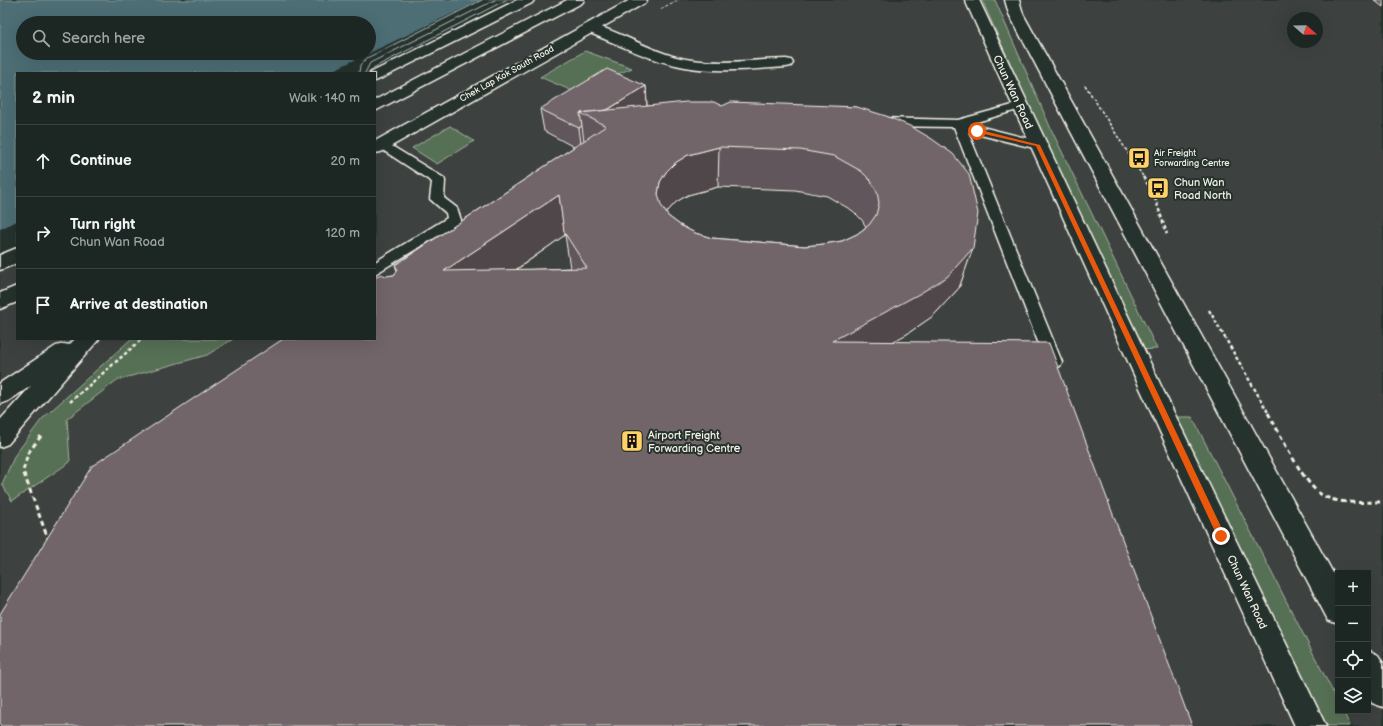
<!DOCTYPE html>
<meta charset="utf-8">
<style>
body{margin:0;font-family:"Balsamiq Sans",sans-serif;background:#252e2a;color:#f1f3f6}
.controls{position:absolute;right:12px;bottom:12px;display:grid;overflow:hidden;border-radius:0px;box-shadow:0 4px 16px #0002}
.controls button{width:36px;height:36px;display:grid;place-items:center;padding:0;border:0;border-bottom:1px solid #3a4340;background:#1c2622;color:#f1f3f6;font:20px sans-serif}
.compass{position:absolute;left:1287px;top:12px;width:36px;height:36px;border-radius:50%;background:#1c2622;box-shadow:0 4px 16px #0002;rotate:110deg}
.stop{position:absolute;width:12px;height:12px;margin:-9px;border:3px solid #ea580c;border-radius:50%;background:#fff}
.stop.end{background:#ea580c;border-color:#fff;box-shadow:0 1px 4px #0008}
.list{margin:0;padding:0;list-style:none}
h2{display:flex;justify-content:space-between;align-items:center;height:52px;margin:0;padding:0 16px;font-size:17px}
h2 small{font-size:13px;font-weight:400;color:#a0a5a5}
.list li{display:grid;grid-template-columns:26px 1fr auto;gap:12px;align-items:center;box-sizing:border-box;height:72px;padding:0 16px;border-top:1px solid #3a4340}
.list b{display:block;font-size:15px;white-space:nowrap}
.list p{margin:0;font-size:13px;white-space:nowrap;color:#a0a5a5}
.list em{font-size:13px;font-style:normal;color:#a0a5a5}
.icon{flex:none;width:22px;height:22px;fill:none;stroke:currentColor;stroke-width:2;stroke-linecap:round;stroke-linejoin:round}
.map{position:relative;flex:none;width:1383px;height:726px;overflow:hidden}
.search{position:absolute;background:#1c2622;box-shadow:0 4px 16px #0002;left:16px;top:16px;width:360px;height:44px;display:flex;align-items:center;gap:10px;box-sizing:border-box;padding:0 14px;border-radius:22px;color:#a0a5a5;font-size:15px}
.panel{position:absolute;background:#1c2622;box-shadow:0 4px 16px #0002;left:16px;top:72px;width:360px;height:268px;border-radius:0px}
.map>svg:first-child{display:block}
.built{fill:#3c423f;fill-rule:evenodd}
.green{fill:#566f54;stroke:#a5b09e}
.water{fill:#4d6e74;stroke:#90a2a2;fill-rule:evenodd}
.pier{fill:#26332d}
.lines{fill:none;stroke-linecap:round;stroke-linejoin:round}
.shore{stroke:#b1bdba;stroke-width:1}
.lane-casing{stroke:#f4f1e8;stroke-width:3}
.street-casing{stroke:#f4f1e8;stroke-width:3}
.secondary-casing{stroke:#f4f1e8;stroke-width:3}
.highway-casing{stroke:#f4f1e8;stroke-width:3}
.path-far2{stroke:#f4f1e8;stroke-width:1.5;stroke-dasharray:3 2;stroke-linecap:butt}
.path-far1{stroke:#f4f1e8;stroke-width:2.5;stroke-dasharray:3.5 2.5;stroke-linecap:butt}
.path{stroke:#f4f1e8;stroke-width:3;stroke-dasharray:5 3.5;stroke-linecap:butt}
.lane{fill:#26332d;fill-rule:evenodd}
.street{fill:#26332d;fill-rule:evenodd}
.secondary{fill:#26332d;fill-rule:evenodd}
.highway{fill:#26332d;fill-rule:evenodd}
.wall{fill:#61575b;stroke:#f4f1e8;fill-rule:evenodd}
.shaded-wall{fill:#4f474a;stroke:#f4f1e8}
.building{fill:#71656a;stroke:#f4f1e8;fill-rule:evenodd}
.route{fill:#ea580c}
.labels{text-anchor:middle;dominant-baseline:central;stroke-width:4;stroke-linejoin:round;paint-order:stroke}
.far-street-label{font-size:9px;fill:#f4f1e8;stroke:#26332d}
.far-poi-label{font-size:9px;fill:#f4f1e8;stroke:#26332d;text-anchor:start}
.street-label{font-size:11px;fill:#f4f1e8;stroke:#26332d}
.poi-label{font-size:11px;fill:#f4f1e8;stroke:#26332d;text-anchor:start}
</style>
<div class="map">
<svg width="1383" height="726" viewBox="0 0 1383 726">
<rect width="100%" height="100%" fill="#26332d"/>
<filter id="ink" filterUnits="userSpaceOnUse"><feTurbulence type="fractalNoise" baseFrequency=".025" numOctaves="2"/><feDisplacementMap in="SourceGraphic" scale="8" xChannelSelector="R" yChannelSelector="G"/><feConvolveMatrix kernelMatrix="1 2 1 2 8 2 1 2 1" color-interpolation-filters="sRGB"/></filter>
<g filter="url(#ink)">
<path class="built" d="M515,0H1383V726H0V260L17,252V339H375V73ZM1293,18H1317V42H1293ZM1338,573H1368V711H1338Z"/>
<g class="green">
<polygon points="982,0 995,0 1051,129 1157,349 1137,350"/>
<polygon points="585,51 632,68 575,92 540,77"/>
<polygon points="450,126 474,141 437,164 412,148"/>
<polygon points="131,339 233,339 207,355 117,380 67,419 70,462 12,501 2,484 15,455 42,419"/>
<polygon points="1163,417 1192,417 1338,702 1338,711 1343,711 1350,726 1313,726"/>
</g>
<path class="water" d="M0,0H515L371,73H17V252L0,260ZM23,23H369V53H23Z"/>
<g class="pier">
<polygon points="481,0 517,0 375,73 327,73"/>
<polygon points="17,221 17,254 0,262 0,229"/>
</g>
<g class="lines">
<g class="shore">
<polyline points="370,72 373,68 506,0"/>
<polyline points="359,73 360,65 367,58 482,0"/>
<polyline points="365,73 370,63 495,0"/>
</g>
<g class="lane-casing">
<g id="lane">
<polygon points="1020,103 1026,106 1024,108 970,124 1042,142 1044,145 1042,148 1038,149 968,132 1062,362 1060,366 1054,368 1048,366 1046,362 954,127 879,126 873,122 879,118 958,120"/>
<polygon points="382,140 444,178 445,181 444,198 457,208 461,220 459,223 375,274 375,262 447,218 446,213 430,199 432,182 378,147 376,144"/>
</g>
</g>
<g class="street-casing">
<path id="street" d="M590,24C620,31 646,49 676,57C712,66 750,60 786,59L791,60L793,63L791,66L786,67C753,69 718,73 685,67C650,61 618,44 585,31L583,28L585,25Z"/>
</g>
<g class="secondary-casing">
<g id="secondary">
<polygon points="630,0 647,0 645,3 381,152 375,153 375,141"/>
<polygon points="965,0 979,0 1162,388 1326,726 1295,726 1140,388"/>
<polygon points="1005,0 1019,0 1023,14 1338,582 1338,624 1328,620 1009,14"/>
<polygon points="75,339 99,339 8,444 0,447 0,420 31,386 8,401 0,404 0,383 56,346 64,344 69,345"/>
<polygon points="1368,650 1378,655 1383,663 1383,707 1372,703 1368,695"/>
</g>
</g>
<g class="highway-casing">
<g id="highway">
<polygon points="517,0 534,0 532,3 380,79 375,81 375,73 370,73"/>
<polygon points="567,0 584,0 582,3 375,111 375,100"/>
<polygon points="17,248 17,263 0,270 0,255"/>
<polygon points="17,286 17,302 0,309 0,293"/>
</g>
</g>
<g class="path-far2">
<polyline points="661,9 679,0"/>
<polyline points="1085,85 1144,178"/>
</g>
<g class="path-far1">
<polyline points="1143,177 1153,192 1167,234"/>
<polyline points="1209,310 1269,414"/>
<polyline points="70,402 142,339"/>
</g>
<g class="path">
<path d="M1268,413C1280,433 1303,484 1322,495C1339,505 1364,502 1383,502"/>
<polyline points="41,436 28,453 23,471 48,539"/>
</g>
<use href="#lane" class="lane"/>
<use href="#street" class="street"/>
<use href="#secondary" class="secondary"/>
<use href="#highway" class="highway"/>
</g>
<g class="wall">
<polygon points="1374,0 1383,0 1383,7"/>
<path d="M646,86L647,106L857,107L973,248L959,288L933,316L907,334L893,341L1192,726L386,276L394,275L397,271L395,265L574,147L544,131L540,109ZM718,187L795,190L827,196L853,211L862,220L866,227L857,234L842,241L824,244L805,246L712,238L695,233L680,225L668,216L666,213L676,202L688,195ZM565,235L570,268L516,270Z"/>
</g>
<g class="shaded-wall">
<polygon points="646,86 647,108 593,119"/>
<polygon points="582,126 585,149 582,151 579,128"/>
<polygon points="719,147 718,187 688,195 676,202 667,212 662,222 658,194 660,182 666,172 675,163 688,155"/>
<polygon points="559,195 565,235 457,311 444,271"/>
<polygon points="973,248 959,288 933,316 907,334 824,379 832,341"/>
</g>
<g class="building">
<polygon points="607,69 646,86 607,110 580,113 582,126 579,128 540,109"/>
<path d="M686,102H714L722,106L731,102L857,107L886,116L910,126L932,139L953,154L969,174L978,213L973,248L947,277L919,294L832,341L1049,343L1192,726H0V614L92,466L283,339H375V278L381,274L386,276L394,275L398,270L395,265L606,126L580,113ZM719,147L800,150L834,156L861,171L871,181L877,192L879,203L876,215L869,225L857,234L842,241L824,244L805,246L712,238L695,233L680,225L668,216L661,205L658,194L660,182L666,172L675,163L688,155ZM559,195L564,232L587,268L444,271Z"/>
</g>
</g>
<polygon class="route" points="977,129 1040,145 1224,533 1224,538 1218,538 1036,146 975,132"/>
<defs>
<g id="bus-square" transform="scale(1.15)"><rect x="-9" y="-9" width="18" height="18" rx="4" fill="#ffd166" stroke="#26332d"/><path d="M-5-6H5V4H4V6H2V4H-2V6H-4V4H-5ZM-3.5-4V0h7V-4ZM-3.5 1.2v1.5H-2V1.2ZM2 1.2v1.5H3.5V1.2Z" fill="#111"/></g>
<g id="building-square" transform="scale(1.15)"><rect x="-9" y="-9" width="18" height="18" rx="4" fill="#ffd166" stroke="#26332d"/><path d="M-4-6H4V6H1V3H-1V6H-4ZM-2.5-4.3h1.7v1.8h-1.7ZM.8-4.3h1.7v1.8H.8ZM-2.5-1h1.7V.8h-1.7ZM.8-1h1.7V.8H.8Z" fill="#111"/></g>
</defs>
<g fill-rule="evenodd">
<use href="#bus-square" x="1139" y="158"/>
<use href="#bus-square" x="1158" y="188"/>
<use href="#building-square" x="632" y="441"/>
</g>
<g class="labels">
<g class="far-street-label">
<text transform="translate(507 74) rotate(-29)">Chek Lap Kok South Road</text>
</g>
<g class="far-poi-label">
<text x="1154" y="153">Air Freight<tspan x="1154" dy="10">Forwarding Centre</tspan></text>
</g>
<g class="street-label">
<text transform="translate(1013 92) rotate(65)">Chun Wan Road</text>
<text transform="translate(1247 592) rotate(65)">Chun Wan Road</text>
</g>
<g class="poi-label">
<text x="1174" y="182">Chun Wan<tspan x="1174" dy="13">Road North</tspan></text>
<text x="648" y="435">Airport Freight<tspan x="648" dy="13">Forwarding Centre</tspan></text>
</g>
</g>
</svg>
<div class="controls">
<button>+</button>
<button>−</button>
<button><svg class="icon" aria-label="locate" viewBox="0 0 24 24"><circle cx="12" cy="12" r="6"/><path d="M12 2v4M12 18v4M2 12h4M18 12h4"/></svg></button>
<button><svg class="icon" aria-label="layers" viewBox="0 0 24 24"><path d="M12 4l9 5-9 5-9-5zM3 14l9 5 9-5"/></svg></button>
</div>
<svg class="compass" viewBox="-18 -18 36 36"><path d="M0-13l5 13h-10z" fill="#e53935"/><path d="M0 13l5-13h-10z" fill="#a0a5a5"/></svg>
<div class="stop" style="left:977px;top:131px"></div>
<div class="stop end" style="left:1221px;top:536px"></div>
<div class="search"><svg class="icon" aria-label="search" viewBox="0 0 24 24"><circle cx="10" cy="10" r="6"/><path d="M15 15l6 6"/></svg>Search here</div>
<section class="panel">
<h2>2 min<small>Walk · 140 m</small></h2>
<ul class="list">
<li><svg class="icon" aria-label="ahead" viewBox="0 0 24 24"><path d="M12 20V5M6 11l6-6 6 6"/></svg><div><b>Continue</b></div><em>20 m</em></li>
<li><svg class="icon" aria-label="right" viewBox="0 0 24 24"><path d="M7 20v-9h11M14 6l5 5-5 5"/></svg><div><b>Turn right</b><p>Chun Wan Road</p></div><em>120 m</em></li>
<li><svg class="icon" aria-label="arrive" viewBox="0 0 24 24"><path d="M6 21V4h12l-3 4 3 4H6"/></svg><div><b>Arrive at destination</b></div></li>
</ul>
</section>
</div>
